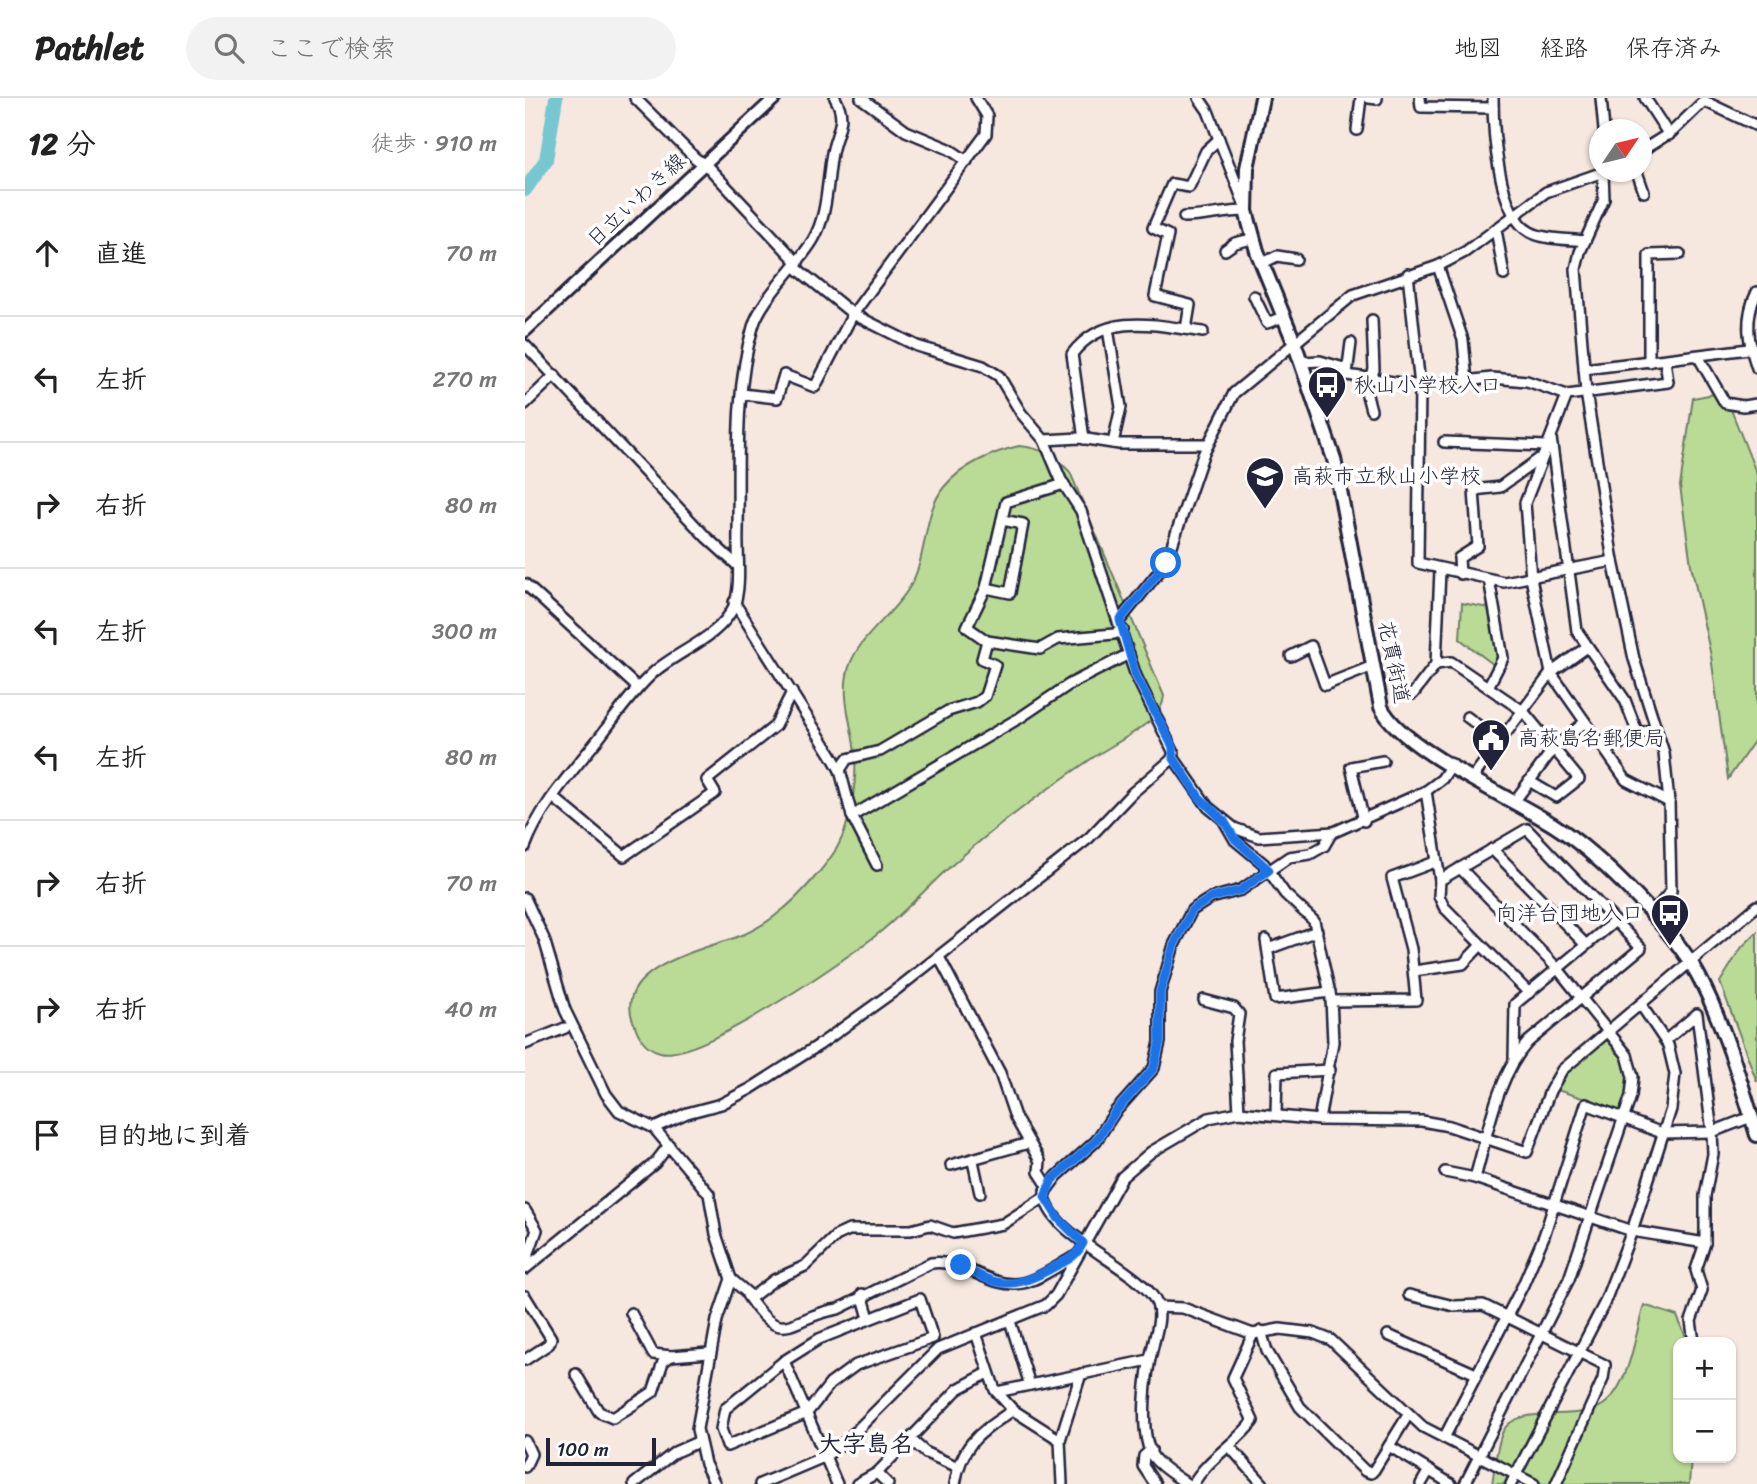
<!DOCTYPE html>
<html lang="ja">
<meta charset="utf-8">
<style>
body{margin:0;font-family:Sriracha,"Klee One",sans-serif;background:#f2f2f2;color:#222}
.controls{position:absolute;right:21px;bottom:21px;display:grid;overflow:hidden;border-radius:14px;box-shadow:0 2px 5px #0004}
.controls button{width:63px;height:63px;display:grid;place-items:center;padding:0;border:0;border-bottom:2px solid #e0e0e0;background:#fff;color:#222;font:35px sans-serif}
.compass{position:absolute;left:1064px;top:21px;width:63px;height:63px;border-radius:50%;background:#fff;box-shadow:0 2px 5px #0004;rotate:55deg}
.scale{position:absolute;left:21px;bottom:18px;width:110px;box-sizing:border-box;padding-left:7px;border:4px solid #22223b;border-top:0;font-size:19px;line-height:24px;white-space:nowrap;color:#22223b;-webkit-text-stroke:5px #fff;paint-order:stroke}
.stop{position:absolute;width:21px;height:21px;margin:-16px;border:5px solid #1a73e8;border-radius:50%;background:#fff}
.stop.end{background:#1a73e8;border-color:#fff;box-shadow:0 2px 7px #0008}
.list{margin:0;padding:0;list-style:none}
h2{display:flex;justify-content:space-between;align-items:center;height:91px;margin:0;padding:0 28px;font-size:30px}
h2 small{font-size:23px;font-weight:400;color:#767676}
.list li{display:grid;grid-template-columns:46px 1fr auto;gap:21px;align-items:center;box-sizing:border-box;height:126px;padding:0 28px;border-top:2px solid #e0e0e0}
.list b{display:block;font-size:26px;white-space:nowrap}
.list em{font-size:23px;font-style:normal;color:#767676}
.icon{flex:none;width:38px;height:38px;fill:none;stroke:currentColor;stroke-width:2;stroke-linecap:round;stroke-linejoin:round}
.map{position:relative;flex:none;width:1232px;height:1386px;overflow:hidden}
header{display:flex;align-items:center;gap:42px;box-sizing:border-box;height:98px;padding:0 35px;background:#fff;border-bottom:2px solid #e0e0e0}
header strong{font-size:33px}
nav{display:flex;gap:38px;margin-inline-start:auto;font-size:24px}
.search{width:490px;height:63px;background:#f2f2f2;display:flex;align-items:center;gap:18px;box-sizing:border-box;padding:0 24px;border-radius:38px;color:#767676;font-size:26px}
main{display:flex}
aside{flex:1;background:#fff}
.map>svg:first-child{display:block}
.green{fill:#badb95;stroke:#6e7e68;stroke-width:2}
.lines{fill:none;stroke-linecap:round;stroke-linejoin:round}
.river{stroke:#77c7d1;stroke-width:14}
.minor-casing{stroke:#22223b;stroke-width:14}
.major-casing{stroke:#22223b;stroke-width:16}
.highway-casing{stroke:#22223b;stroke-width:18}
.minor{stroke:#fff;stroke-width:9}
.major{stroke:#fff;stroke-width:10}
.highway{stroke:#fff;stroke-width:12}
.route{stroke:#1a73e8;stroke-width:9}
.labels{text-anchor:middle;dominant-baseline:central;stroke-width:7;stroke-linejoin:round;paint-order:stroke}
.street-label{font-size:21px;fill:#22223b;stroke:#fff}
.poi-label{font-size:21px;fill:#22223b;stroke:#fff;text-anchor:start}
.quarter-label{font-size:24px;font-weight:bold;fill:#22223b;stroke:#fff}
</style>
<header>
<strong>Pathlet</strong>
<div class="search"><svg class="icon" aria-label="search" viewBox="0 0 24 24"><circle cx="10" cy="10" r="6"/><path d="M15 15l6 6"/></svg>ここで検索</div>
<nav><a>地図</a><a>経路</a><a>保存済み</a></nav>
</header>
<main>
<aside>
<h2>12 分<small>徒歩 · 910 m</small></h2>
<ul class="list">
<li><svg class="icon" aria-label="ahead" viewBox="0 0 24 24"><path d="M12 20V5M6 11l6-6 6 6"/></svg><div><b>直進</b></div><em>70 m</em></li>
<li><svg class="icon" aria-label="left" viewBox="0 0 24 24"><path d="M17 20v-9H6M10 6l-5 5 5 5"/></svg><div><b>左折</b></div><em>270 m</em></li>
<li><svg class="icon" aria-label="right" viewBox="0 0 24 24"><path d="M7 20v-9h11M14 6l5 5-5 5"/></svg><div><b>右折</b></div><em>80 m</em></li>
<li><svg class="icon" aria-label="left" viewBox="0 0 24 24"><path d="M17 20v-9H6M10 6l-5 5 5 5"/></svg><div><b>左折</b></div><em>300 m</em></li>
<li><svg class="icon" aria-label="left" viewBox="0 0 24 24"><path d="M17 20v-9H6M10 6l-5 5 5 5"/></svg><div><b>左折</b></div><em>80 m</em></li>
<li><svg class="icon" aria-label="right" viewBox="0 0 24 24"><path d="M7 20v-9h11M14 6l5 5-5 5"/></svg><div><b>右折</b></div><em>70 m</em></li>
<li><svg class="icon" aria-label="right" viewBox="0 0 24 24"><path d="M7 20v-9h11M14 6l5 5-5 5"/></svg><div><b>右折</b></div><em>40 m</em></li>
<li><svg class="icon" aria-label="arrive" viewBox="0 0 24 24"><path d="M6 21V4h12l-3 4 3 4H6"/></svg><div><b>目的地に到着</b></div></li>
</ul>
</aside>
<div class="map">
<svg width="1232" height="1386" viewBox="0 0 1232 1386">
<rect width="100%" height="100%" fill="#f6e8df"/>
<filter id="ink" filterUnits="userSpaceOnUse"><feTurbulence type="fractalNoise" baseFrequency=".0143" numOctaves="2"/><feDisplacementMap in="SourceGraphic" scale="14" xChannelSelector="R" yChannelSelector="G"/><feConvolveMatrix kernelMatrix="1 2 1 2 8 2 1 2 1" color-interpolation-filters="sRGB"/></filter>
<g filter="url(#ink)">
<g class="green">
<polygon points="1199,294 1232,377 1232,639 1203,681 1186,558 1166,467 1155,388 1168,300"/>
<path d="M494,348C517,350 530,358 545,374L639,598C638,608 634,615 626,622C608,637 585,648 566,661C517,694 460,737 417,776C396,796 376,817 354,835C320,862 172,965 135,954C119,950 113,937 108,923C88,871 178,851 212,839C227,834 244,823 256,813C272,801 303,766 313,748C326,724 332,683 330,656C328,631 317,603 322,577C328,542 366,520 384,490C403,460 397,416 419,389C437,367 468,354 494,348Z"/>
<polygon points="937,505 964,510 975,555 969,567 935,541"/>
<polygon points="1232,834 1232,984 1195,884 1217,849"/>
<polygon points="1084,933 1107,972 1101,1014 1032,992 1031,982"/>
<path d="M1119,1207L1152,1218L1163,1244H1153V1360H1166L1164,1386H967C970,1370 971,1348 978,1333C994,1303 1057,1328 1083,1303C1106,1280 1110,1237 1119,1207Z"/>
</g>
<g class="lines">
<polyline class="river" points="0,92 21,62 31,0"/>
<g class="minor-casing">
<g id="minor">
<polyline points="110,0 170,60 184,70 273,165"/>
<polyline points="336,0 381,33 424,51 442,63"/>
<polyline points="674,0 683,13 720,108"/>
<polyline points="844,0 852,1"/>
<polyline points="895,0 896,9 968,10"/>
<path d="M968,0C968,33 973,117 1005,134C1020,142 1044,141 1060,143"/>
<polyline points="1076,0 1079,32"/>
<polyline points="1120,0 1144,37"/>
<polyline points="832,32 836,0"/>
<polyline points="1116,53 1148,33 1179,3 1232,28"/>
<polyline points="1078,74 1079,101 1055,154 1051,171 1061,294 1088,463 1109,561 1139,655 1144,704 1146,793 1126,817"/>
<polyline points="1112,74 1119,94"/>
<path d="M659,119C680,119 699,113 721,113"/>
<polyline points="971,131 979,177"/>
<polyline points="700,152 710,145 727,141"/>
<polyline points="736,166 752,158 771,161"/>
<polyline points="913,168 938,242 942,284"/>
<polyline points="883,176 895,288 893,465 979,484 1088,463"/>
<path d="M1232,194C1219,220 1223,244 1232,270"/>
<polyline points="729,198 742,225 758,219"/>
<polyline points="583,231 596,309 588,345"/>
<polyline points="661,231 665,207 630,198 643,137 628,130 647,86 664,89 681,53 694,41"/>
<polyline points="0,247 181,439 213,468"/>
<polyline points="1173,258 1200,305 1218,308 1232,306"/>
<polyline points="1140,262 1143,284 1042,297 1000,405 1006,480 1026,575 1101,682 1144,704"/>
<polyline points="776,264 795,263 822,271"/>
<polyline points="1124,264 1124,157 1155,156"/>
<polyline points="1059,271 1232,250"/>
<polyline points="822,276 826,245"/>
<polyline points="837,279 846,312"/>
<polyline points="846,280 849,272 847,222"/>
<polyline points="785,288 822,277 895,288 967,280 1002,283 1042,297"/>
<polyline points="217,296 252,300 259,277 290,289 328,216 461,36 462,18 451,0"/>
<polyline points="0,306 30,277"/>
<polyline points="1026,340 1052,533 1100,602 1113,636 1130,630"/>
<path d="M559,341L547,256C580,213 631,227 678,234"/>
<polyline points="519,342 555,340 594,346 682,346"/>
<polyline points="919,344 1021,348"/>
<polyline points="539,386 481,404 461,490 442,529 462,543 515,551 533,541 589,536 598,532"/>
<polyline points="915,472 911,566 926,564 998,613 1054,681 1031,699 1004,683"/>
<polyline points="935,476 934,460 953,448 949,392 975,389 1014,361"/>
<polyline points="0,486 113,590"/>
<polyline points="461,490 485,495 498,426 477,422"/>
<polyline points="209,504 307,658 315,672 327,718 352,767"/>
<polyline points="595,522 641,465 678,357 709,295 828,197 913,168 940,154 1021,94 1078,74"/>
<polyline points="766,558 786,548 800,587 848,568"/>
<polyline points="963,589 978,560 964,481"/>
<polyline points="888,596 911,566"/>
<polyline points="942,619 974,643"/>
<polyline points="1081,653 1113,636"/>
<polyline points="648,659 683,709 709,730 734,739 809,734 901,693 917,681 927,666"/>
<polyline points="315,672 322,661 355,653 423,613 452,604 460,598 470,567 457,561 462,543"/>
<polyline points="948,679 1026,575 1062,549"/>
<polyline points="901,693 915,782"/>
<polyline points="28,699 99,758 190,695 182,682 250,628 267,594"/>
<polyline points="989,704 1029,650 1060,624"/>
<polyline points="327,718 496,619 545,586 604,556"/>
<polyline points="699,723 710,742 739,766 760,796 789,823 806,900 808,944 794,1022"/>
<polyline points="839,723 826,669 858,663"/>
<path d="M0,749C15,708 47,674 74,640C91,618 107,594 128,575C152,553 195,540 209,508C217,487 212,456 213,434C214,367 209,294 228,229C236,200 272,169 288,142C303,117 302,83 307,55C311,33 323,22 310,0"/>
<polyline points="967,751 1061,847"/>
<polyline points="935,770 1033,871 1102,957 1108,979 1106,998 1044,1181 940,1386"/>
<polyline points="0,800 19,841 40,912 81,996 94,1013 129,1030 184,1096 191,1136 206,1181 192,1222 172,1331 180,1366 190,1386"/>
<polyline points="741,842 750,901 805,894"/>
<polyline points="743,851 792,833"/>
<polyline points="414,859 475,975 490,1019 515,1063 514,1074 523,1088"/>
<polyline points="889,873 938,866 956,847"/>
<polyline points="679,902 709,910 714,916 710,943 714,1014"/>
<polyline points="806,903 891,902 886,851 867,780 910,764"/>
<polyline points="0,946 40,930"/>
<polyline points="989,962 990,906 1090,823"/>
<polyline points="751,1016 752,975 805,972"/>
<polyline points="129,1030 162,1015 196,1006 225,991 294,947 372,891 564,740 607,695 646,662 649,655 611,578 556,413 536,382 519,342 496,315 474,278 458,268 392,248 328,216 270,169"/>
<polyline points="448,1063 455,1095"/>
<polyline points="426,1067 504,1045"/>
<polyline points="920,1074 950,1080 1107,1133 1180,1145 1180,1098 1188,1056 1187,1034 1226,1019"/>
<path d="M950,1080C963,1035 971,980 1003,944L1116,850L1002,731L915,782L914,798L919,809L1004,895"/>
<polyline points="0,1112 12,1132 0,1166"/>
<polyline points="0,1171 130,1065 144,1047"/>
<polyline points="206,1181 227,1199 249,1182 280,1168 311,1138 324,1132 386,1132 405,1127 428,1135 478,1126 520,1099"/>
<polyline points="337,1196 344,1220"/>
<path d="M222,1197C259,1253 265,1218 313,1211L406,1165C439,1160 465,1192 498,1185C516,1181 535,1166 551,1158"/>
<polyline points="884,1197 929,1208 958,1207 1080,1267 1078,1281 1031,1386"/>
<polyline points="0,1198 26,1240 24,1246 0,1262"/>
<polygon points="395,1201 408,1240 331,1267 305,1286 282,1315 202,1348 196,1331 200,1311 259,1263 294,1241"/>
<polyline points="633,1209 658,1210 728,1236 755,1231 788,1235 806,1242 898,1329 1009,1386"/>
<polyline points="106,1215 128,1256 146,1258 184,1255"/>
<polyline points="485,1223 505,1287"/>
<polyline points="736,1233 742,1253 775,1309 840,1373 846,1375 849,1372 883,1317"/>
<polyline points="451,1235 470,1292 488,1312 535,1342"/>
<polyline points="863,1237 951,1276"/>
<polyline points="1169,1244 1166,1223 1177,1192 1171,1172 1180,1145"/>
<polyline points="259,1263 312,1386"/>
<polyline points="51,1276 74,1314 88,1320 128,1294 138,1264 146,1258"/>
<polyline points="472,1294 624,1262"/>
<polyline points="919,1340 998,1187 1019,1138 1061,1006 1137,1035 1187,1034 1172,916 1141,942"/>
<polyline points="385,1341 401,1355 433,1369"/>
<polyline points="0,1343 6,1356 0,1369"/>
<polyline points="704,1348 738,1386"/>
<polyline points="864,1348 926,1386"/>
<polyline points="626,1352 619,1358 618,1368 630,1386"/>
<polyline points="352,1375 363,1386"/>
<polyline points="109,1386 150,1354 173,1344"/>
<polyline points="235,1386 301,1358 322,1342 413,1251 521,1207 531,1197 597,1079 626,1054 684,1020 714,1014 794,1022 897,1023 924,1028 1002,1054 1025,993 1037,972 1232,808"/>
<polyline points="332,1386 352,1375 433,1291 463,1275"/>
<path d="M430,1386C437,1344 455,1335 488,1312"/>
<polyline points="537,1386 535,1342 556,1276"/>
<path d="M662,1386C651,1378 636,1370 628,1359C613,1335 621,1274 628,1248C631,1234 637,1219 632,1206C619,1171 518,1137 520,1094L532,1078L571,1043L590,1014L629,970L635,944V894L649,847L667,812L686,800L716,792L764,759L785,756L799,748L807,734"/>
<path d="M668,1386C683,1360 710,1347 728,1323L708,1280L728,1236"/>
<polyline points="896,1386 903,1374"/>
<polyline points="986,1386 1079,1206 1107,1133 1146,1011 1150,976 1143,947 1116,907"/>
</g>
</g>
<g class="major-casing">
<polyline id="major" points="0,233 250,0"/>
</g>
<g class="highway-casing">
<path id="highway" d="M737,0L722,70L721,113L732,153L769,244L809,361L856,609C876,651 987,700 1030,728C1073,755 1149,832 1173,877C1199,926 1216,985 1232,1037"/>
</g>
<use href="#minor" class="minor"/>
<use href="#major" class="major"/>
<use href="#highway" class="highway"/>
</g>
</g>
<g class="lines" filter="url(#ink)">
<path class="route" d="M436,1167C474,1192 491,1190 529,1169C543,1162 551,1159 558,1145L533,1120L520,1099L527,1082L571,1043L590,1014L629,970L635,944V894L649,847L667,812L686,800L716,792L744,772L710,741L699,723L674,699L648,659V649L611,578L595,522L641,465"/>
</g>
<defs>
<g id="bus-pin" transform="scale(2.0125)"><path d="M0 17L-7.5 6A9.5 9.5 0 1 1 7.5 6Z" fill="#22223b" stroke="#fff"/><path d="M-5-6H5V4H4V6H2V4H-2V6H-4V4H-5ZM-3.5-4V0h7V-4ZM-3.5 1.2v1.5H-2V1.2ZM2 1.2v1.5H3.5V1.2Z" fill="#fff"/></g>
<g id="school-pin" transform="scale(2.0125)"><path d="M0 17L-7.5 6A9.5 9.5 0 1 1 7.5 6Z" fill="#22223b" stroke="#fff"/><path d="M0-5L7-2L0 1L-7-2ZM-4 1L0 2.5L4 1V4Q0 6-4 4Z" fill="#fff"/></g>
<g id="civic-pin" transform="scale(2.0125)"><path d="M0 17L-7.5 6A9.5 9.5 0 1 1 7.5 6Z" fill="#22223b" stroke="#fff"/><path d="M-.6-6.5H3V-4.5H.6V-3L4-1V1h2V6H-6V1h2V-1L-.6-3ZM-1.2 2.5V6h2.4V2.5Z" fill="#fff"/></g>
</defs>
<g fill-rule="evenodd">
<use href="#bus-pin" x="802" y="287"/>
<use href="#school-pin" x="740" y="378"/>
<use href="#civic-pin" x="966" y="640"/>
<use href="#bus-pin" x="1145" y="815"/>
</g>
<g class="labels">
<g class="street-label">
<text transform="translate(111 102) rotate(-43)">日立いわき線</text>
<text transform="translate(869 564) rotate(78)">花貫街道</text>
</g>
<g class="poi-label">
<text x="829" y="287">秋山小学校入口</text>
<text x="767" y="378">高萩市立秋山小学校</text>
<text x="993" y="640">高萩島名郵便局</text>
<text x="1118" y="815" text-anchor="end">向洋台団地入口</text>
</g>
<g class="quarter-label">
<text x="341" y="1346">大字島名</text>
</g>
</g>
</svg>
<div class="controls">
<button>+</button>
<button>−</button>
</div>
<svg class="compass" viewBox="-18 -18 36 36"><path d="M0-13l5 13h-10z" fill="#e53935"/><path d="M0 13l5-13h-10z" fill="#767676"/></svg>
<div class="scale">100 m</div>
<div class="stop" style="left:641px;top:465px"></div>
<div class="stop end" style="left:436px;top:1167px"></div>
</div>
</main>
